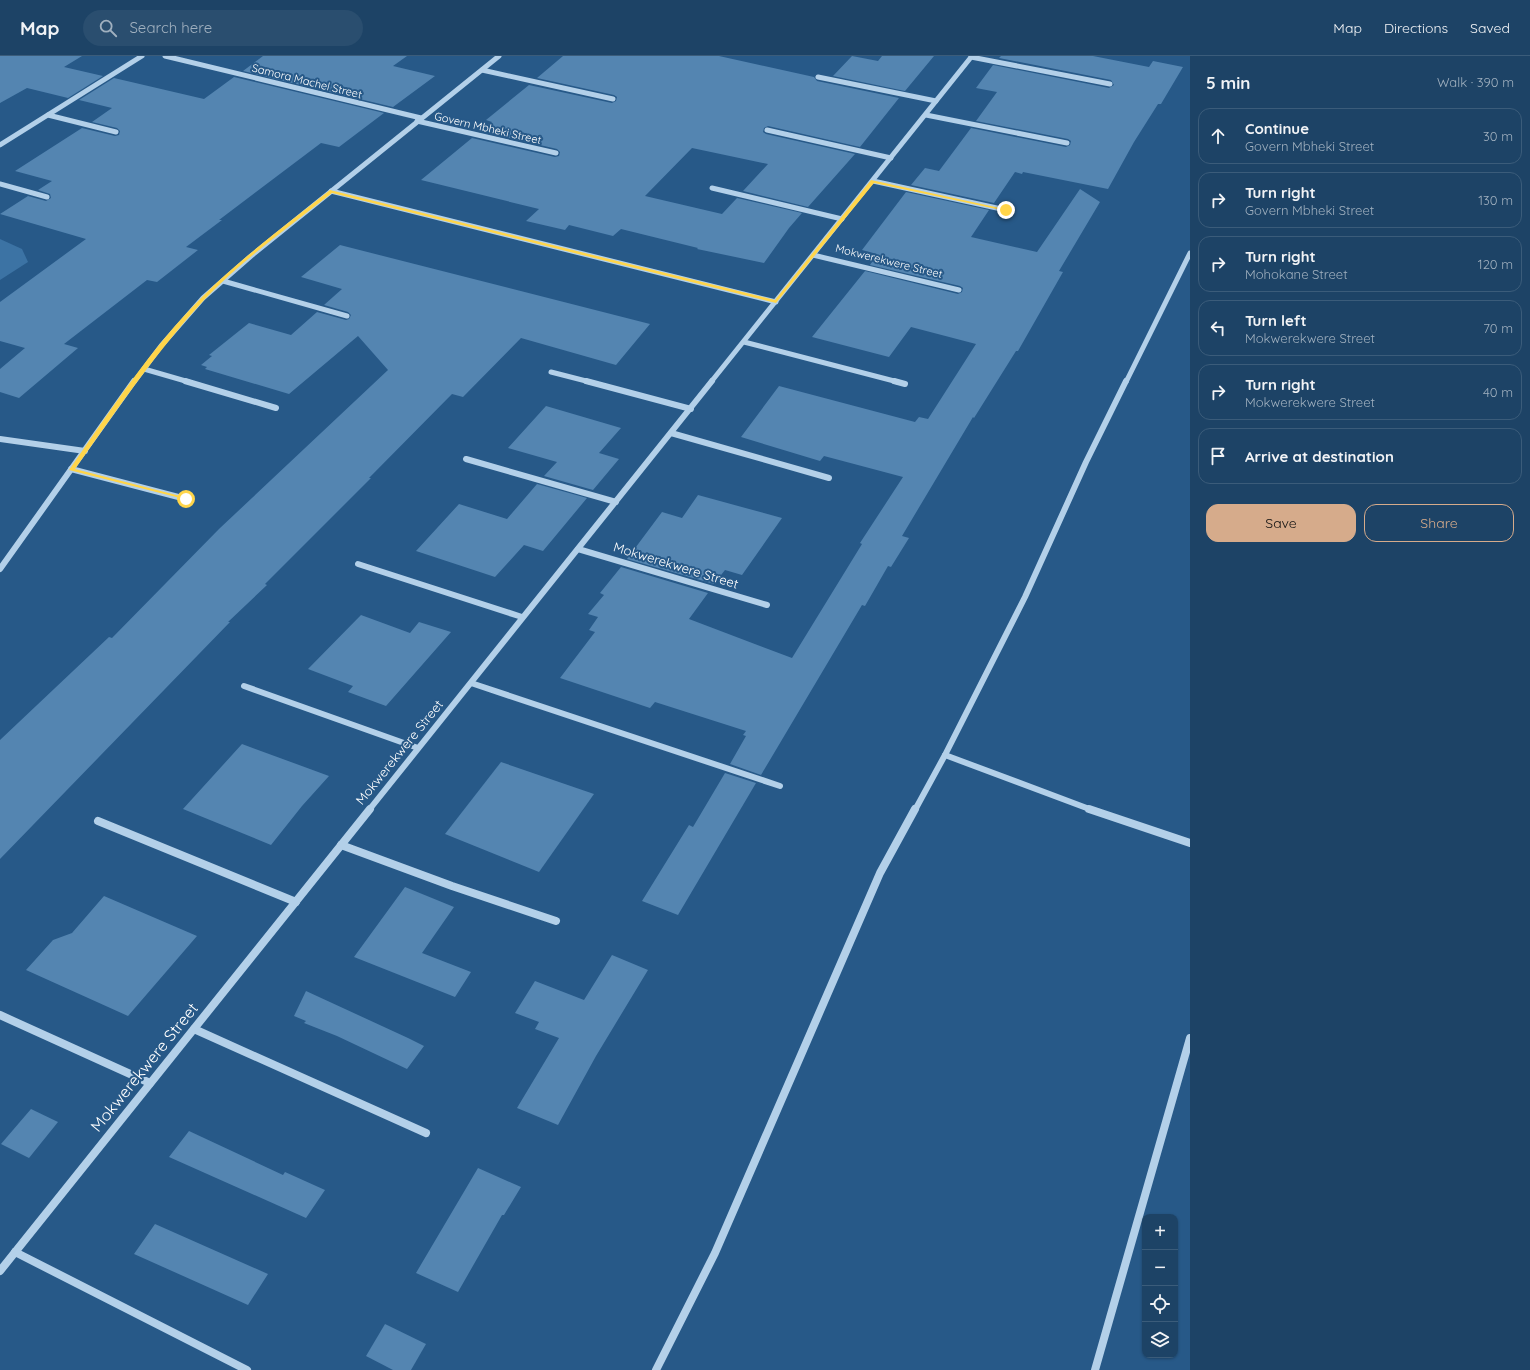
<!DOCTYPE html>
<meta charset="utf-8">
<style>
body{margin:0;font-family:Quicksand,sans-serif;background:#2a4e6f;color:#f1f3f6}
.controls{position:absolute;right:12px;bottom:12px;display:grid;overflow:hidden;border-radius:8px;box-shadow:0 1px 3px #0004}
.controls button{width:36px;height:36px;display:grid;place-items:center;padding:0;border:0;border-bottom:1px solid #3b5c7a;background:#1d4366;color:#f1f3f6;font:20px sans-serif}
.stop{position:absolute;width:12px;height:12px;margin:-9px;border:3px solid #ffd54a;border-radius:50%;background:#fff}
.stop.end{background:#ffd54a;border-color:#fff;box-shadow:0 1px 4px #0008}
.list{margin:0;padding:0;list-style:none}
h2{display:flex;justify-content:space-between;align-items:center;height:52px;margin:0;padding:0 16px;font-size:17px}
h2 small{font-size:13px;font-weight:400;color:#a0b0bf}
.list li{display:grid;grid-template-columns:26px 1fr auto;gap:12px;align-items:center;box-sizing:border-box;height:56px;margin:0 8px 8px;padding:0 8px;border:1px solid #3b5c7a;border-radius:12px}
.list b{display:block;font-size:15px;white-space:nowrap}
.list p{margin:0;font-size:13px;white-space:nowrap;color:#a0b0bf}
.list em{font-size:13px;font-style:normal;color:#a0b0bf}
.actions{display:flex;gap:8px;padding:12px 16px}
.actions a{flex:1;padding:9px 0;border:1px solid #d6ab8b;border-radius:12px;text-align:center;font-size:14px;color:#d6ab8b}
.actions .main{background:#d6ab8b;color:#111}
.icon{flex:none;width:22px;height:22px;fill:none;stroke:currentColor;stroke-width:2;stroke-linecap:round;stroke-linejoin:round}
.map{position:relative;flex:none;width:1190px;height:1314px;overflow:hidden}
header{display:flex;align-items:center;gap:24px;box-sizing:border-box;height:56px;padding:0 20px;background:#1d4366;border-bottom:1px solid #3b5c7a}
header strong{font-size:19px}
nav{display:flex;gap:22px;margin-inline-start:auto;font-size:14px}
.search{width:280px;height:36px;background:#2a4e6f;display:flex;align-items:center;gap:10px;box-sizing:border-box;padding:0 14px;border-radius:22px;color:#a0b0bf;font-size:15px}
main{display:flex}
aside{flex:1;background:#1d4366}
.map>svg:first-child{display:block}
.green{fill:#3c73a4}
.building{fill:#5485b1}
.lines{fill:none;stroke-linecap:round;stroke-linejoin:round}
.minor-far2{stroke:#b3d0e9;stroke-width:5}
.minor-far1{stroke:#b3d0e9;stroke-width:6}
.minor{stroke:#b3d0e9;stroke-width:8}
.route{fill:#ffd54a}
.labels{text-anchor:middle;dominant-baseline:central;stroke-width:4;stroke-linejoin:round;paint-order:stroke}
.far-street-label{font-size:11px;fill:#fff;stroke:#275988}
.street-label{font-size:13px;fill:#fff;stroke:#275988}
.near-street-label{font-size:16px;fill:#fff;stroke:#275988}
</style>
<header>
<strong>Map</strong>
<div class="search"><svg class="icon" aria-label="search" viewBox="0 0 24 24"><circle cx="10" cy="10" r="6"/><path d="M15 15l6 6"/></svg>Search here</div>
<nav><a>Map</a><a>Directions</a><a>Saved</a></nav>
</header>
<main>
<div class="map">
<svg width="1190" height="1314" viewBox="0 0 1190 1314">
<rect width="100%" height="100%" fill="#275988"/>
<polygon class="green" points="0,183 22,193 28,206 0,224"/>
<g class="building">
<polygon points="0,0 82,0 64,11 103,20 68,42 27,32 0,47"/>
<polygon points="263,0 407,0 393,10 435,20 393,51 243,15"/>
<polygon points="563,0 719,0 814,21 817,25 899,42 860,91 768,70 764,72 763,76 766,78 855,98 808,151 743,135 768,108 692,92 645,140 722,158 737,142 802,157 789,172 764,207 697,193 698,192 621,173 613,180 569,169 565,174 526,165 539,153 421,124 472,82 555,101 559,100 560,96 557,93 480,75 492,66 486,64 529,29 612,47 616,45 617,41 614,39 537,22"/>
<polygon points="852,0 878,5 882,0 934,0 905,35 833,20"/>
<polygon points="1001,0 1093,0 1149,11 1153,5 1183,11 1161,48 1158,48 1134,86 1108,133 1023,116 1022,118 1015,116 994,147 911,129 925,112 939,115 971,72 1066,91 1070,89 1071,85 1068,83 976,65 997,36 976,32 993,9 1109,32 1114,29 1111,24 999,2"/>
<polygon points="234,21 384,57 339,91 321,87 219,164 222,164 186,191 198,194 157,226 147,224 64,288 78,292 19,342 0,336 0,313 25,292 0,285 0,246 86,183 0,158 28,140 46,145 51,142 50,138 38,134 52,125 15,115 82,72 115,80 119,79 120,75 117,72 92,66 112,52 79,44 114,22 204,43"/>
<polygon points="1080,133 1100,146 1059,215 1063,216 1018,295 1016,295 974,362 973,361 902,480 909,482 891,511 888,510 865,550 862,549 761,719 730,708 746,680 743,679 746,675 655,646 650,652 560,622 595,576 589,574 598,561 588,558 604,539 600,537 621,511 708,537 689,563 792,602 862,488 860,487 903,421 824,400 820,405 741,381 779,330 915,366 919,361 928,363 976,288 911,271 889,301 812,281 865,215 958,238 962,236 963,232 960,230 870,209 877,198 862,194 906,136 989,154 971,181 1037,196"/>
<polygon points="340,189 650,268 616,309 521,282 463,341 452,338 369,422 371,422 265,528 267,529 228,566 230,566 0,803 0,684 109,581 112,582 219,473 388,314 358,280 289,338 205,313 207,311 201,309 212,300 209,299 249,267 291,279 317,256 346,264 349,263 351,259 348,256 324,249 342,233 301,221"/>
<polygon points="546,350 621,372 599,397 619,403 593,434 544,420 557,406 508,392"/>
<polygon points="537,428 587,442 543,495 524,489 495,521 416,495 459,448 507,463"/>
<polygon points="698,439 782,462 742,519 725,514 714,528 627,503 662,456 682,462"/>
<polygon points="361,559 410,577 419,566 451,576 386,650 348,636 353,630 308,613"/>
<polygon points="242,688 329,720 302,750 271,789 183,753"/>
<polygon points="501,706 594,738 539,816 445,778"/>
<polygon points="725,717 756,727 678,859 642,845 689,769 693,771"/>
<polygon points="405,831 454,851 422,897 471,916 455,941 354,901"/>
<polygon points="104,840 197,880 128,960 26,914 53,884 72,877"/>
<polygon points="612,899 648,914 596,1000 558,1069 517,1052 559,982 535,973 539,966 515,957 535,925 584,944"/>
<polygon points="306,935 408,982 424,990 407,1013 337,980 304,967 306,965 294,960"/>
<polygon points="31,1053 58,1066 29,1102 1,1088"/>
<polygon points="189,1075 283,1119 285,1116 325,1134 306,1162 169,1101"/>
<polygon points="478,1112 521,1131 504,1159 502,1159 458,1236 416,1217"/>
<polygon points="155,1168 225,1199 268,1218 248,1249 134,1198"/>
<polygon points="385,1268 426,1288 411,1314 393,1314 366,1300"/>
</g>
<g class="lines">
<g class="minor-far2">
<polyline points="165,0 421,62"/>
<polyline points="971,1 1110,28"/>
<polyline points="482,14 613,43"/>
<polyline points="818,21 936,45"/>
<polyline points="48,59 116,76"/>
<polyline points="926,59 1067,87"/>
<polyline points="417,65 556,97"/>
<polyline points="767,74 891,102"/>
<polyline points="0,89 142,0"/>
<polyline points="873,125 1006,154"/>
<polyline points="0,128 47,141"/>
<polyline points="712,132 842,163"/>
<polyline points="331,135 776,246"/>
<polyline points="813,199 959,234"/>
<polyline points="223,225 347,260"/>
<polyline points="744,286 898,326"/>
<polyline points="144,313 189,326"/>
<polyline points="551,316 590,326"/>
<polyline points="134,326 161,290 203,242 251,200 499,0"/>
<polyline points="711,326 972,0"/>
<polyline points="1126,326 1190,197"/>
</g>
<g class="minor-far1">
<polyline points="185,325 276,352"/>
<polyline points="586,325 691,353"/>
<polyline points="894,325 905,328"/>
<polyline points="671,377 829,422"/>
<polyline points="0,383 85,395"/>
<polyline points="466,403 616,446"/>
<polyline points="71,413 186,443"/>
<polyline points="578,493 767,549"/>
<polyline points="358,508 522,561"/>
<polyline points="0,513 134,325"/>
<polyline points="471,627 780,730"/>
<polyline points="244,630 418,692"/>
<polyline points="945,699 1092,754"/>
<polyline points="369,754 712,325"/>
<polyline points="915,754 945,699 1025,541 1086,406 1126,325"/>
</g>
<g class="minor">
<polyline points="1089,753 1190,787"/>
<polyline points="98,765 296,846"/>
<polyline points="341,789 452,830 556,865"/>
<polyline points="0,959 150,1027"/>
<polyline points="194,973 426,1077"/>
<polyline points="15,1196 247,1314"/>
<polyline points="0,1215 370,753"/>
<polyline points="656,1314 715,1197 880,817 915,753"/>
<polyline points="1095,1314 1190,982"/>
</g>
</g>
<path class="route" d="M871,124L1009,154L1006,155L874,127L776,247L332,137C289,171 242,204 204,244C156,296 116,355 75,413L188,442V444L69,414C110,355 151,292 202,241C241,202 286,169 330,134L775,244Z"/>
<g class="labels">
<g class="far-street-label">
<text transform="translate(307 25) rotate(14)">Samora Machel Street</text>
<text transform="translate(488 72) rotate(13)">Govern Mbheki Street</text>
<text transform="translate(889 205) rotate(14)">Mokwerekwere Street</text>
</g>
<g class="street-label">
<text transform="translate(676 509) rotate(17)">Mokwerekwere Street</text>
<text transform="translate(399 696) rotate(-51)">Mokwerekwere Street</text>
</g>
<g class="near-street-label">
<text transform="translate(144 1011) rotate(-51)">Mokwerekwere Street</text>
</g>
</g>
</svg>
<div class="controls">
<button>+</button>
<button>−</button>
<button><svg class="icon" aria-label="locate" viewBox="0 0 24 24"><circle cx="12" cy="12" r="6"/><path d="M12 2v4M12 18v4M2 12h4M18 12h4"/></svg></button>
<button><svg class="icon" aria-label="layers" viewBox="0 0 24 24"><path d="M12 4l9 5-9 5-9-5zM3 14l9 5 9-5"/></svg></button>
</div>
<div class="stop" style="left:186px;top:443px"></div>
<div class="stop end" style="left:1006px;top:154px"></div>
</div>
<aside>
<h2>5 min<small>Walk · 390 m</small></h2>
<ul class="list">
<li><svg class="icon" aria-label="ahead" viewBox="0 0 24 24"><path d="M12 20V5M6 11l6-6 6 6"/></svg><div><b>Continue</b><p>Govern Mbheki Street</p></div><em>30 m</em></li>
<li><svg class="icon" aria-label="right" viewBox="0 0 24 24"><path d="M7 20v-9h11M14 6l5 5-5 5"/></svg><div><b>Turn right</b><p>Govern Mbheki Street</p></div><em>130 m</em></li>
<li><svg class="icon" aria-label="right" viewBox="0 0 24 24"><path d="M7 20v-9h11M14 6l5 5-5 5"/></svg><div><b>Turn right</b><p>Mohokane Street</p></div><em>120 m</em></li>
<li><svg class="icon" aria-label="left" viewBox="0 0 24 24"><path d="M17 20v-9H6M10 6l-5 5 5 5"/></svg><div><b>Turn left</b><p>Mokwerekwere Street</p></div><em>70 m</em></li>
<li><svg class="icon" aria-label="right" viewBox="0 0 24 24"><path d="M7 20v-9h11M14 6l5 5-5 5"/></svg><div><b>Turn right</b><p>Mokwerekwere Street</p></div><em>40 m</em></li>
<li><svg class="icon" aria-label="arrive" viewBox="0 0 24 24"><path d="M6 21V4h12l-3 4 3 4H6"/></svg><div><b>Arrive at destination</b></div></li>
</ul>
<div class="actions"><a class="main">Save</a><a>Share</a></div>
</aside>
</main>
